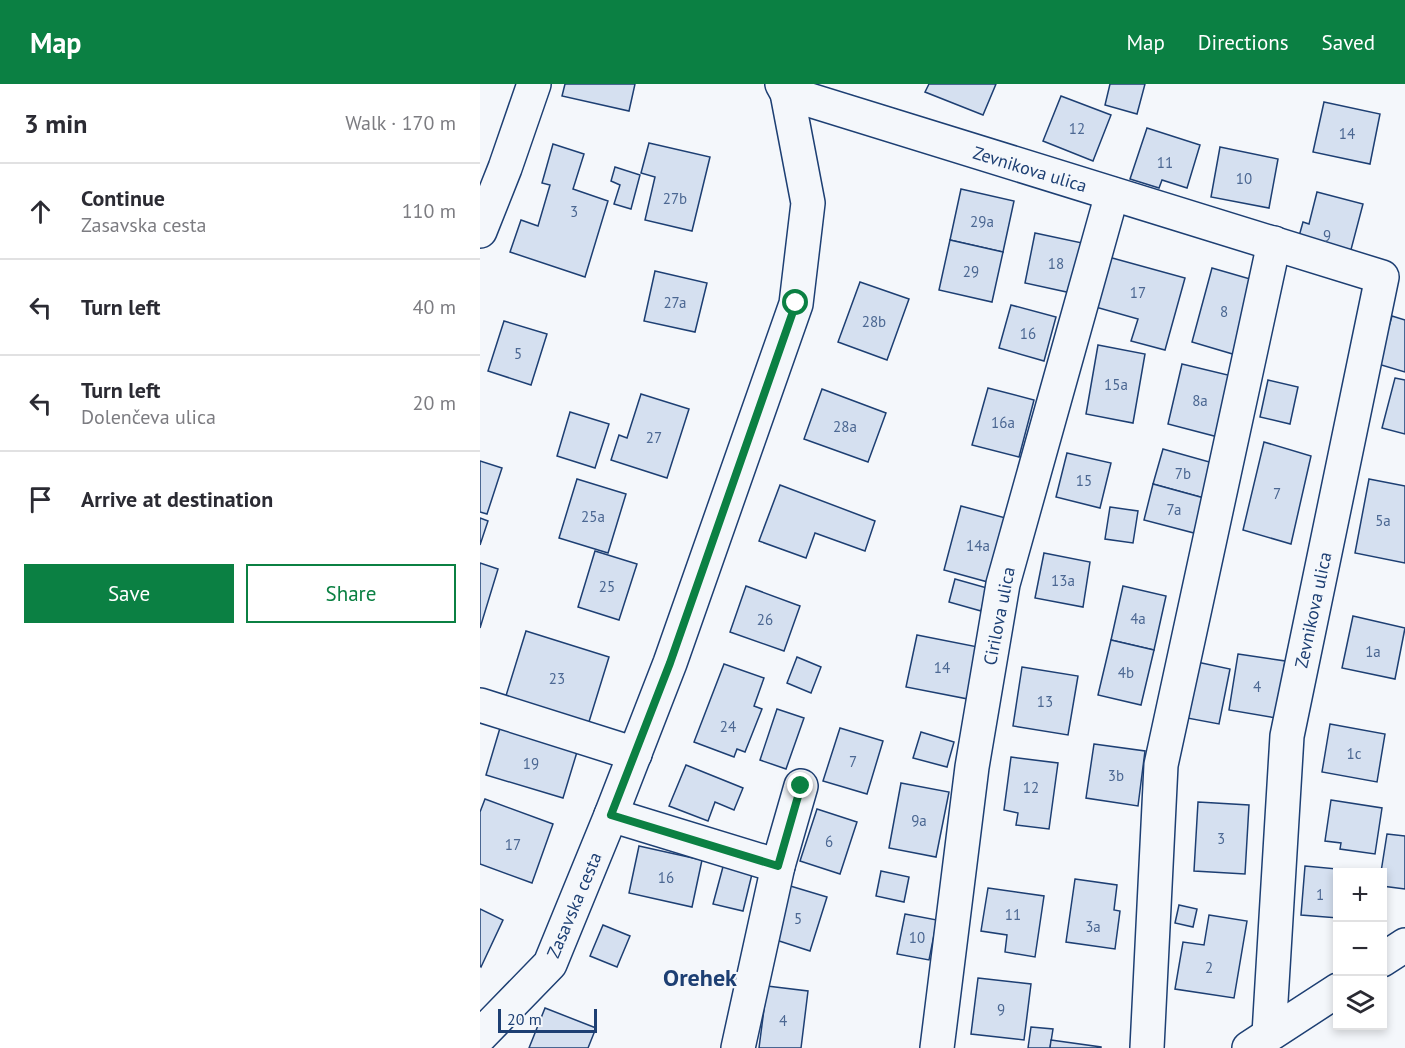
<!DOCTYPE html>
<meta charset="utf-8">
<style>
body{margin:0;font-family:"PT Sans",sans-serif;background:#f2f2f3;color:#2b2b33}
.controls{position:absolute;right:18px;bottom:18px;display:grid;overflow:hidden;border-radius:0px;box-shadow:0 3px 9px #0003}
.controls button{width:54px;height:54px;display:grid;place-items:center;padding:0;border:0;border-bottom:2px solid #e1e1e2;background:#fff;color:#2b2b33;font:30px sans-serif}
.scale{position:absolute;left:18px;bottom:15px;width:99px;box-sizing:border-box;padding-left:6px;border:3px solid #1d3f73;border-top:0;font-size:16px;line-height:21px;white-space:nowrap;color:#1d3f73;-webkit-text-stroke:4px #f4f7fb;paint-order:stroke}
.stop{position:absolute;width:18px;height:18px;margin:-14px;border:4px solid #0b8043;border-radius:50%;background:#fff}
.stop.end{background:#0b8043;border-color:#fff;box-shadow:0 2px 6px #0008}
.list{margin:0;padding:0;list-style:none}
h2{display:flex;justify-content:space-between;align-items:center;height:78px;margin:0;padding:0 24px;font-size:26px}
h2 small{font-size:20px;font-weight:400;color:#7c7c81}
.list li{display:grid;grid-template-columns:39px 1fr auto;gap:18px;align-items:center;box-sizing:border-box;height:96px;padding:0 24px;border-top:2px solid #e1e1e2}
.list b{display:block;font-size:22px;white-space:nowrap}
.list p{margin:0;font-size:20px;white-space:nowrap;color:#7c7c81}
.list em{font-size:20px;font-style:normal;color:#7c7c81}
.actions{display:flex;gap:12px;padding:18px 24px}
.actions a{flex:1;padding:14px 0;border:2px solid #0b8043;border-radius:0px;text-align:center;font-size:21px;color:#0b8043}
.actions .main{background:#0b8043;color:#fff}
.icon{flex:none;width:33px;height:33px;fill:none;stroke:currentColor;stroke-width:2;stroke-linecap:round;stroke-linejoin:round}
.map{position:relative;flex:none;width:925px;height:964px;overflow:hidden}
header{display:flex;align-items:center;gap:36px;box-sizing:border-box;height:84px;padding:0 30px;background:#0b8043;color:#fff}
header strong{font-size:28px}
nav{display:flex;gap:33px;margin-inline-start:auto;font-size:21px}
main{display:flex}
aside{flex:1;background:#fff}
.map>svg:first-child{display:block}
.building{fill:#d5e0f0;stroke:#1d3f73;stroke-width:1.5}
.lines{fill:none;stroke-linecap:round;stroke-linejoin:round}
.minor-casing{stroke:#1d3f73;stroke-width:36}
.minor{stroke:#f4f7fb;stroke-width:33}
.route{stroke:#0b8043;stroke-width:8}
.labels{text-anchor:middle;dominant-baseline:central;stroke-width:4.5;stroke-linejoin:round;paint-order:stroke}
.number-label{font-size:15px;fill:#4b6792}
.street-label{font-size:18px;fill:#1d3f73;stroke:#f4f7fb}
.district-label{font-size:24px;font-weight:bold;fill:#1d3f73;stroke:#f4f7fb}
</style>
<header>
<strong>Map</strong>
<nav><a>Map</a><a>Directions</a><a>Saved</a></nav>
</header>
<main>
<aside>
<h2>3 min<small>Walk · 170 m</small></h2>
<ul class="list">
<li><svg class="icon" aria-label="ahead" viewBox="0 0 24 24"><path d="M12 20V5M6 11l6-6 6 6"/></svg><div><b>Continue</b><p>Zasavska cesta</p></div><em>110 m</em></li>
<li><svg class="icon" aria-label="left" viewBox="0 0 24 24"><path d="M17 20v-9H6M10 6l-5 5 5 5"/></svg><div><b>Turn left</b></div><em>40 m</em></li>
<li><svg class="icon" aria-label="left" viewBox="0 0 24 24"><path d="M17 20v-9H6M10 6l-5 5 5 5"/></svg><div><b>Turn left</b><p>Dolenčeva ulica</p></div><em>20 m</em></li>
<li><svg class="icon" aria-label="arrive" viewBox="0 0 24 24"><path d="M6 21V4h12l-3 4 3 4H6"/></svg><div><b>Arrive at destination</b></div></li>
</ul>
<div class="actions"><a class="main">Save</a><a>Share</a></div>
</aside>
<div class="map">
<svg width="925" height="964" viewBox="0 0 925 964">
<rect width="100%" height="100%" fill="#f4f7fb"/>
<g class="building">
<polygon points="85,0 155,0 149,27 82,12"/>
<polygon points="449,0 516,0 503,31 445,8"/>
<polygon points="630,0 665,0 657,30 625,21"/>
<polygon points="581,12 631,31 613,77 563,57"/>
<polygon points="844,18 900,30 890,80 833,68"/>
<polygon points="667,44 720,61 707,104 682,96 679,104 650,95"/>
<polygon points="169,59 230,73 212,147 165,136 175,93 161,89"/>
<polygon points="73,60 104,70 93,105 128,117 105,193 30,168 41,136 58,142 70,101 62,99"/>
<polygon points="740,63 798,75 789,124 731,113"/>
<polygon points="135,83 160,91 151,125 134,120 140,101 131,97"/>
<polygon points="481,105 534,117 523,168 470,156"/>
<polygon points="837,108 883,120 868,177 816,163 823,138 829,140"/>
<polygon points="555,149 607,160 596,210 545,199"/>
<polygon points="470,156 523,168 512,218 459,206"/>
<polygon points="625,172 705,194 685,266 651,257 658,235 612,222"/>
<polygon points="732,184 777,197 756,271 712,258"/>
<polygon points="175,187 227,199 215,248 164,237"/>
<polygon points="380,198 429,215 407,276 358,258"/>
<polygon points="531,221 576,233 564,277 519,264"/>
<polygon points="912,232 925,236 925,288 898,280"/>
<polygon points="24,237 67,250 51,301 8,287"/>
<polygon points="618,261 665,270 653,339 606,330"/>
<polygon points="702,280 752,292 738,353 688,340"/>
<polygon points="915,294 925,296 925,350 902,344"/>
<polygon points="788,296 818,303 810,340 780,333"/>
<polygon points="508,304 554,316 539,373 492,361"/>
<polygon points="342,305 406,329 388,378 324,355"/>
<polygon points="161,310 209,325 187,394 131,376 139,351 147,354"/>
<polygon points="90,328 129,340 115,384 77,372"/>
<polygon points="784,358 831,372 811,460 763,446"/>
<polygon points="683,365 733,379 724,414 673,400"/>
<polygon points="587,369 631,379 620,424 576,413"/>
<polygon points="0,377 22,384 7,430 0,428"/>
<polygon points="97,395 146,410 128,469 79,454"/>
<polygon points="889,395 925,402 925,479 875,469"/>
<polygon points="673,400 724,414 714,449 664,436"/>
<polygon points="300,401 395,437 385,467 335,449 326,474 279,457"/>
<polygon points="481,422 533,436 515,500 464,486"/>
<polygon points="630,423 658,427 653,459 625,455"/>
<polygon points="0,434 8,437 0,461"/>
<polygon points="115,467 157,480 139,536 98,523"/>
<polygon points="564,469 610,478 603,523 555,514"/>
<polygon points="0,479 18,485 0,544"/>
<polygon points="475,495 507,504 501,527 469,518"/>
<polygon points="266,502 320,522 304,567 250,548"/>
<polygon points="643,502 686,512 674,566 631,556"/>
<polygon points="873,532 925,544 915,595 862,584"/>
<polygon points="46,547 129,573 108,641 25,615"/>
<polygon points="437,551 498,563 488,615 426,603"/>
<polygon points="631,556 674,566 661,621 618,611"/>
<polygon points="758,570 805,577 796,634 749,626"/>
<polygon points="317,573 341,583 331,609 307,599"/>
<polygon points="717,578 750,585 739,640 707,634"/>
<polygon points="244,580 284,594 274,622 282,625 265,668 257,665 254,673 214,658"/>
<polygon points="542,583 598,592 588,651 533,642"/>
<polygon points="297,625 324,634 306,685 280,676"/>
<polygon points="850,640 905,650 897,698 842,688"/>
<polygon points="20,644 97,668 83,714 6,691"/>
<polygon points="360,644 403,657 387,710 343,697"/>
<polygon points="441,648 474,658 467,683 433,674"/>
<polygon points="614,660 665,667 658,722 606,714"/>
<polygon points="531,673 578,679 569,745 536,741 538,729 524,726"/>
<polygon points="206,681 263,704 254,726 235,718 228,737 189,722"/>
<polygon points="421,699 469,708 456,773 409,764"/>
<polygon points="5,715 73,740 52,799 0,780 0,728"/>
<polygon points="851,716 902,724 895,770 860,765 861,759 845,757"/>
<polygon points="718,718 769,721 765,790 714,787"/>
<polygon points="337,725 377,738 360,790 320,777"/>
<polygon points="907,750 925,752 925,805 902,802 901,788"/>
<polygon points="159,762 222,776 212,823 149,809"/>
<polygon points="244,779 273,786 263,827 233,820"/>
<polygon points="825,782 879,787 878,788 858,788 858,834 821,831"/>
<polygon points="401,787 429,793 424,818 396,812"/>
<polygon points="595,795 637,801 634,826 640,827 635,865 586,858"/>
<polygon points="307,801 347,813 330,867 290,854"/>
<polygon points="508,804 564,812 555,873 525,868 527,851 501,847"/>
<polygon points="699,821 717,825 713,843 695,839"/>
<polygon points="0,825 23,836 1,883 0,882"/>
<polygon points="425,830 457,836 449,876 417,870"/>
<polygon points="729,831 767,837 754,914 695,905 703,858 724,861"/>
<polygon points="123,841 150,852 137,883 110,872"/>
<polygon points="498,894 551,900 544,956 491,950"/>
<polygon points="287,902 328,907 321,964 279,964"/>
<polygon points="65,924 116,944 108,964 49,964"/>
<polygon points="551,943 573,945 570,964 548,964"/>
<polygon points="571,956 621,963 621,964 570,964"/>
</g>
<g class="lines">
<g class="minor-casing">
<g id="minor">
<polyline points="307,9 902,193 807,652 789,950"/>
<polyline points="0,147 25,84 54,0"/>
<polyline points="0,621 155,670"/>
<polyline points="131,731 298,782"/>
<polyline points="902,876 925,861"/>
<polyline points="0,952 70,880 131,731 190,579 316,220 328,119 307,9 302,0"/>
<polyline points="258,964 298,782 321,702"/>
<polyline points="457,964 492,683 523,500 632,110"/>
<polyline points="667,964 681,681 794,159"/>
<polyline points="769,964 858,906"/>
</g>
</g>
<use href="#minor" class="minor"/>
</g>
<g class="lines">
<polyline class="route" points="316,219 190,579 131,731 298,782 321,702"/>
</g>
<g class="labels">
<g class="number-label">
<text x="597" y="44">12</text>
<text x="867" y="49">14</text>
<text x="685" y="78">11</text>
<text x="764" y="94">10</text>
<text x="195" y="114">27b</text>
<text x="94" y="127">3</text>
<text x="502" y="137">29a</text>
<text x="847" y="151">9</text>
<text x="576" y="179">18</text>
<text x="491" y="187">29</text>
<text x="658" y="208">17</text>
<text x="195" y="218">27a</text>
<text x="744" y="227">8</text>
<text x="394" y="237">28b</text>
<text x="548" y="249">16</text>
<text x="38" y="269">5</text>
<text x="636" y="300">15a</text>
<text x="720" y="316">8a</text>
<text x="523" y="338">16a</text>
<text x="365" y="342">28a</text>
<text x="174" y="353">27</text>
<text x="703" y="389">7b</text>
<text x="604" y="396">15</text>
<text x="797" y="409">7</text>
<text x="694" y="425">7a</text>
<text x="113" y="432">25a</text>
<text x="903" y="436">5a</text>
<text x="498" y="461">14a</text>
<text x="583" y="496">13a</text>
<text x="127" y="502">25</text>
<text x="658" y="534">4a</text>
<text x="285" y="535">26</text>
<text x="893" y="567">1a</text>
<text x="462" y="583">14</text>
<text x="646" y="588">4b</text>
<text x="77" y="594">23</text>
<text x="777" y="602">4</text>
<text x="565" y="617">13</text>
<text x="248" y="642">24</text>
<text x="874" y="669">1c</text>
<text x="373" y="677">7</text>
<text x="51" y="679">19</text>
<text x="636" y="691">3b</text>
<text x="551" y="703">12</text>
<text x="439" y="736">9a</text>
<text x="741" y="754">3</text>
<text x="349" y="757">6</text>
<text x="33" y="760">17</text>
<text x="186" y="793">16</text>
<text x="840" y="810">1</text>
<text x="533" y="830">11</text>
<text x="318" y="834">5</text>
<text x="613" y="842">3a</text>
<text x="437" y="853">10</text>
<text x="729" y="883">2</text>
<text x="521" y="925">9</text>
<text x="303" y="936">4</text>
</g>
<g class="street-label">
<text transform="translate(550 85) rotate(17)">Zevnikova ulica</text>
<text transform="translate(833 526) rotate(-78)">Zevnikova ulica</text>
<text transform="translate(519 532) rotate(-79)">Cirilova ulica</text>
<text transform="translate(94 821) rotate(-67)">Zasavska cesta</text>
</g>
<g class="district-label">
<text x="220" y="893">Orehek</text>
</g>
</g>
</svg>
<div class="controls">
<button>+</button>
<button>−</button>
<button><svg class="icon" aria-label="layers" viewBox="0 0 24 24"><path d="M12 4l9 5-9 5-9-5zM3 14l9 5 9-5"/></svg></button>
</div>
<div class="scale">20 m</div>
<div class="stop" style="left:316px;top:219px"></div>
<div class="stop end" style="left:321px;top:702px"></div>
</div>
</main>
